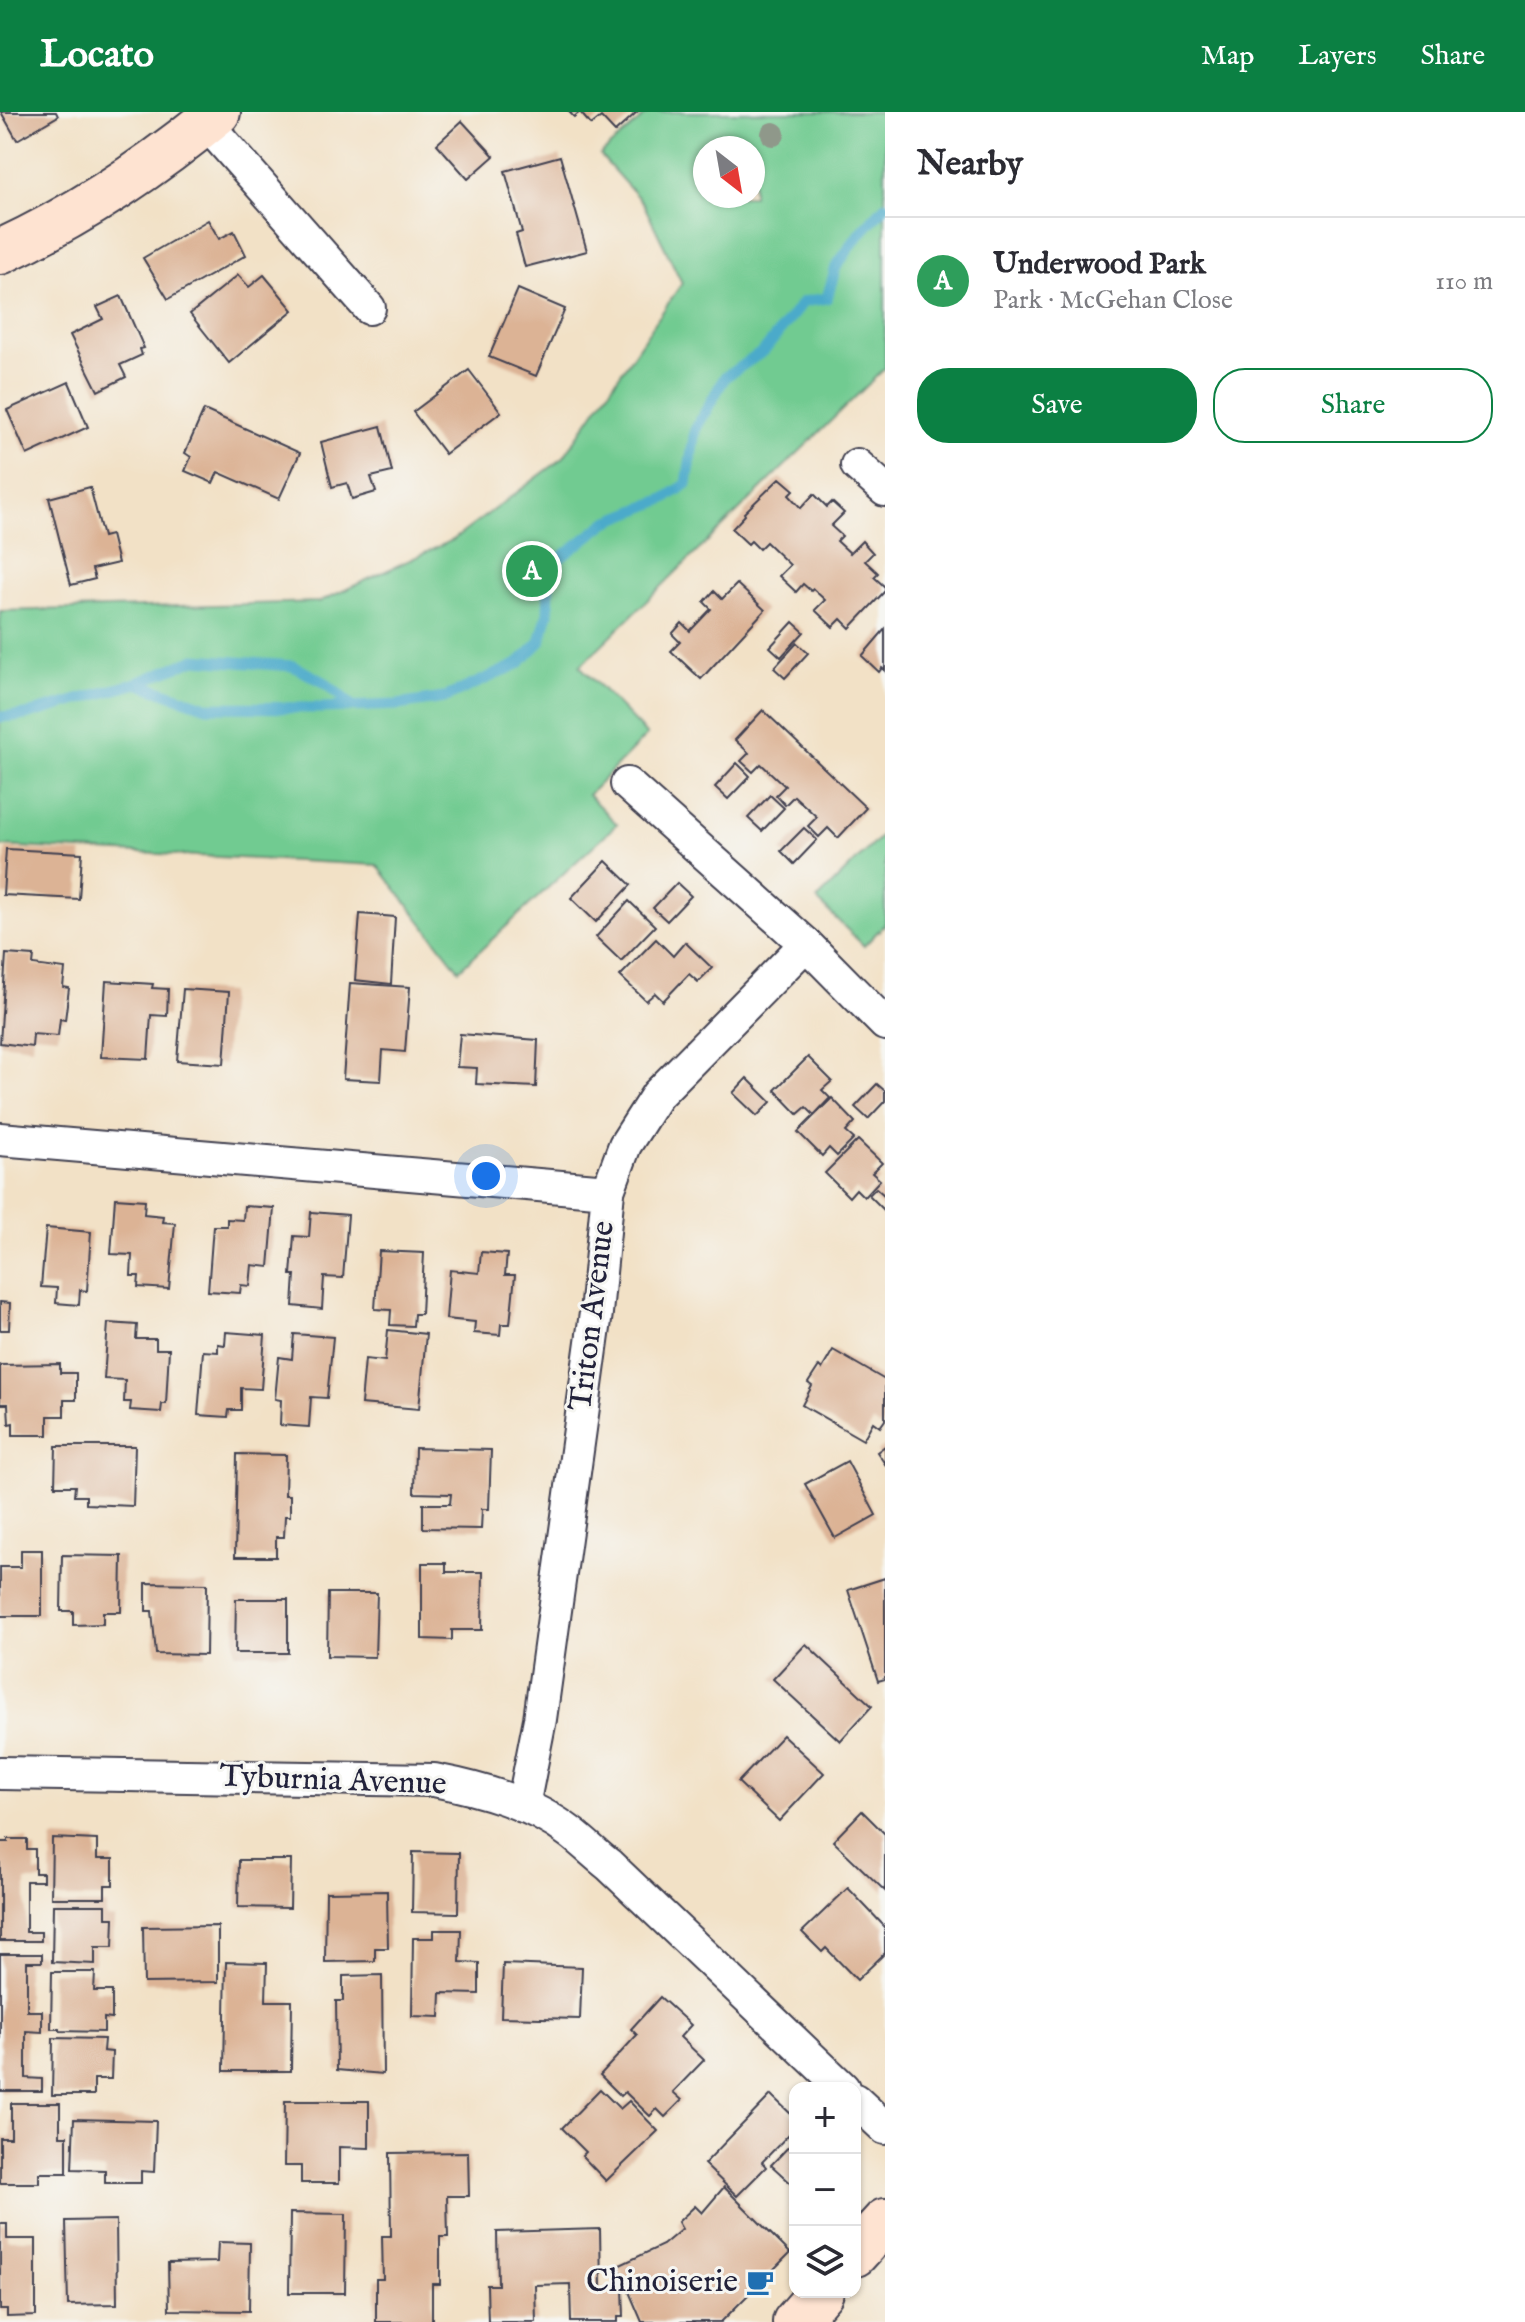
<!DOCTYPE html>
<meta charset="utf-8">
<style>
body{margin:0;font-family:"IM FELL English",serif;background:#f7f7f7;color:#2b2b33}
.controls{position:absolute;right:24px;bottom:24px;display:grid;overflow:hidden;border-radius:16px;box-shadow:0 2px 6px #0004}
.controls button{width:72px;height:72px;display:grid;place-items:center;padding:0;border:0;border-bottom:2px solid #e1e1e2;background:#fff;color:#2b2b33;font:40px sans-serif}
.compass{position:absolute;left:693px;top:24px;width:72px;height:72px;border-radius:50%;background:#fff;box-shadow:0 2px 6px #0004;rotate:149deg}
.you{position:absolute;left:486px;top:1064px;width:28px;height:28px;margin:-20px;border:6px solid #fff;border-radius:50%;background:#1a73e8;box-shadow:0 0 0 12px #1a73e833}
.badge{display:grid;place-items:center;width:52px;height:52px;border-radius:50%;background:#0b8043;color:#fff;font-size:26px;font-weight:700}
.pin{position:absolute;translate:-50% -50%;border:4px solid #fff;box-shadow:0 2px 8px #0006}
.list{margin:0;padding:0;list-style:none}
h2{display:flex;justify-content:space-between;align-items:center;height:104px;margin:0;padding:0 32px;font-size:34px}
h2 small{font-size:26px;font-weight:400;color:#7c7c81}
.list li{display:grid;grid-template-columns:52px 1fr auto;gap:24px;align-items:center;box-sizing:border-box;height:128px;padding:0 32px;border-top:2px solid #e1e1e2}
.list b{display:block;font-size:30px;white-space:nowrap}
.list p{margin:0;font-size:26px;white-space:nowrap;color:#7c7c81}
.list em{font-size:26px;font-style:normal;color:#7c7c81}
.actions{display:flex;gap:16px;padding:24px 32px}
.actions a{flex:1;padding:18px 0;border:2px solid #0b8043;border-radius:32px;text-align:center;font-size:28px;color:#0b8043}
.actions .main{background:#0b8043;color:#fff}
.icon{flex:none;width:44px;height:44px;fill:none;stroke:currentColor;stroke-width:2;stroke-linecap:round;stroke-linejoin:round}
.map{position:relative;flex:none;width:885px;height:2210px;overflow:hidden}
header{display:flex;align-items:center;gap:48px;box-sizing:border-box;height:112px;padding:0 40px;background:#0b8043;color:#fff}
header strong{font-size:38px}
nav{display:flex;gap:44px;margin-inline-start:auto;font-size:28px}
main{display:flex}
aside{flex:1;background:#fff}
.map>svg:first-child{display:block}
.green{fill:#71cb91;stroke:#4a7666;stroke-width:2;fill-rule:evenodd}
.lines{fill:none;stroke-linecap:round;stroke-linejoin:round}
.stream{stroke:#4baaca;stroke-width:11}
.building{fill:#dcb395}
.street-casing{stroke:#413f50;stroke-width:36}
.secondary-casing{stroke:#413f50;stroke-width:48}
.street{stroke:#fff;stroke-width:32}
.secondary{stroke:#fee3d1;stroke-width:44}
.tree{fill:#8f988a}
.labels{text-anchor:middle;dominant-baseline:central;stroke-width:6;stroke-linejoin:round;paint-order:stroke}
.street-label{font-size:32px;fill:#22223b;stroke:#f6f6f2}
.poi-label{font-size:32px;fill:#22223b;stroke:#f6f6f2;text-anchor:end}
</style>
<header>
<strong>Locato</strong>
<nav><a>Map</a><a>Layers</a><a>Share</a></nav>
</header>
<main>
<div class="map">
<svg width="885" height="2210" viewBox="0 0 885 2210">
<rect width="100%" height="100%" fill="#f6f6f2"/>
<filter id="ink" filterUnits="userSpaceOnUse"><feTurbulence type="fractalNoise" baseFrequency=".0125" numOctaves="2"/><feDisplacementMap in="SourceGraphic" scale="16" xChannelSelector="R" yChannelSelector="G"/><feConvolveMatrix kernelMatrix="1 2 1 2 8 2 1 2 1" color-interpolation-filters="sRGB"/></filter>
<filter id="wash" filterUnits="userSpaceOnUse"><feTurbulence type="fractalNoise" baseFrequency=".006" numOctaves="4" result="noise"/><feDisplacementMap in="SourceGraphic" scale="32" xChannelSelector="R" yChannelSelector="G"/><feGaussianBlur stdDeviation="1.8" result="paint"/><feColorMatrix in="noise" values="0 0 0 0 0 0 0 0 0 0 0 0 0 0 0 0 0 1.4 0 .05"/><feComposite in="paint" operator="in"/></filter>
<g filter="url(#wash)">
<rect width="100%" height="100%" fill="#f2e1c6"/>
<g class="green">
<path d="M649,0H885V256L580,554L647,623L588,683L617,712L459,858L377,753L0,734V499L319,490L453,428L563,346L682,171L643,91L600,43ZM705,36H753V84H705Z"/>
<polygon points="885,720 885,812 864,834 817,788"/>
</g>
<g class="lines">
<g class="stream">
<polyline points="137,571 195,547 293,554 324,570 351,593"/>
<polyline points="0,605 26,603 137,571 207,595 322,596 398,593 444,586 518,552 540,530 548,501 549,472 559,447 607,410 664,387 687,372 695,318 725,265 764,239 803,190 827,186 836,155 857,125 885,94"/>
</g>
</g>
<g id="blocks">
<g class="building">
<polygon points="1,0 56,0 58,4 17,28"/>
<polygon points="569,0 637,0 615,20 601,5 591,13 580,0 574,5"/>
<polygon points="462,9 494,44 468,67 437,32"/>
<polygon points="560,44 587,139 525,155 516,122 522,120 505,59"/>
<polygon points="208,108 219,127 234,119 246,143 168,187 143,146"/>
<polygon points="238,163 249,175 264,163 293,198 229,251 190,202"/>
<polygon points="518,177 565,197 536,264 489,245"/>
<polygon points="121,184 144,236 140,237 142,243 120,253 126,265 98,279 70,223 103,207 97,195"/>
<polygon points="469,258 501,300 445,342 413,300"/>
<polygon points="69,270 88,315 27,343 7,298"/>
<polygon points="204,298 300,341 279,387 218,360 213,371 185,359 191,345 185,341"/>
<polygon points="381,314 392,360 371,365 376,380 352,387 347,371 332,375 321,330"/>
<polygon points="780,366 794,378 789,383 801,396 814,382 827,395 832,390 844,401 831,414 842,424 837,429 850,441 862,429 873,441 865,449 878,461 874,465 885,475 885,479 850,516 841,507 833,515 815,498 825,488 813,477 811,479 803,472 796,480 779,464 790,453 766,430 759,437 751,429 748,432 732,417 745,403 744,401"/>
<polygon points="90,375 103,425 111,423 118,451 92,457 95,467 71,473 49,386"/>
<polygon points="737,472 765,498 701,567 671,539 680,530 672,522 682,511 690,519 711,497 704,490 714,479 722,487"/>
<polygon points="793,510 804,520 781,545 770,535"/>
<polygon points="885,517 885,559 882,556 879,560 862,544"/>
<polygon points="797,531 808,541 785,566 774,556"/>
<polygon points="763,598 866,696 838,726 828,716 819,725 808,714 817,705 794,684 785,693 776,683 785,674 761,652 753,660 741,649 749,641 735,628"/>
<polygon points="737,651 750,664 728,687 715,675"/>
<polygon points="770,683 784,696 762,719 748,706"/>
<polygon points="804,716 817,728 794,752 781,739"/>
<polygon points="6,737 82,741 79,787 3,783"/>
<polygon points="606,749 631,773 596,810 571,786"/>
<polygon points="677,771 691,784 667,809 653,796"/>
<polygon points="629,789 655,814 621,849 596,825"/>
<polygon points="360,802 395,805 391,872 355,868"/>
<polygon points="656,827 673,844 685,830 712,856 698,870 689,862 663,889 655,881 646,889 620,864"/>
<polygon points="6,842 34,844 33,853 65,857 63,875 69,876 65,908 60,907 58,924 33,922 32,935 0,931"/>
<polygon points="106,869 153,872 152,876 168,877 167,904 151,903 148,947 101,945"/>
<polygon points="350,871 410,875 405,940 383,938 381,969 343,967"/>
<polygon points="183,877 229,880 224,952 177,949"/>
<polygon points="460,922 538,928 536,975 476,972 477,956 457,955"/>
<polygon points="808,945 832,969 822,978 830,986 814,1003 806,995 798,1002 775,978"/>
<polygon points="747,966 771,990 757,1004 733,981"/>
<polygon points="877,972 885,979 885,989 868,1007 855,995"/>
<polygon points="832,986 855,1010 846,1020 854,1027 837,1044 829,1036 822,1044 798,1020"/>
<polygon points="858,1028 882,1051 872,1061 880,1068 864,1085 856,1077 849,1085 825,1061"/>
<polygon points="876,1076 885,1084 885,1099 869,1083"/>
<polygon points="115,1086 145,1088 144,1102 163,1104 162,1110 175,1111 169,1177 138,1175 139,1164 131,1164 132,1143 111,1142"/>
<polygon points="244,1094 274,1096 269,1155 252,1153 250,1174 241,1173 240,1181 208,1179 213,1114 227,1114 227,1107 243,1108"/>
<polygon points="311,1100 348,1103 343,1166 324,1165 322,1197 293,1194 295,1163 291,1163 294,1124 309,1125"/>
<polygon points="46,1116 91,1120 87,1179 80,1178 79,1193 56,1191 57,1176 41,1175"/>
<polygon points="379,1139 424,1141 421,1202 414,1202 413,1214 390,1213 391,1198 375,1197"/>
<polygon points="481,1140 507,1142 505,1163 515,1163 510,1212 501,1212 500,1223 474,1221 475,1210 446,1207 450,1158 479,1161"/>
<polygon points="0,1190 10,1191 9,1218 0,1218"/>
<polygon points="108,1211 137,1213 136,1227 156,1227 156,1237 169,1237 166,1292 162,1292 161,1300 130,1298 131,1290 124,1290 125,1268 104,1267"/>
<polygon points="388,1218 426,1222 419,1297 361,1292 365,1247 385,1249"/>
<polygon points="226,1220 265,1223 261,1277 241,1276 241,1298 229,1298 228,1305 198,1303 203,1239 218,1240 218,1232 225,1233"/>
<polygon points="294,1222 333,1225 327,1286 311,1285 309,1315 280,1313 281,1288 275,1287 279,1245 292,1247"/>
<polygon points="833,1238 885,1268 885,1308 880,1315 873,1310 863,1328 802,1293 812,1274 808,1271 819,1254 822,1257"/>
<polygon points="60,1252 60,1261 76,1261 76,1288 64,1288 64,1304 48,1304 48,1323 13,1323 13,1311 9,1312 8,1292 0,1292 0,1253"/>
<polygon points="56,1334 135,1334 133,1394 86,1392 86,1384 74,1384 75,1374 55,1374"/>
<polygon points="885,1334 885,1352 877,1340"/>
<polygon points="415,1336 491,1338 489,1397 482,1397 481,1417 423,1416 423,1392 450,1392 451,1382 414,1381"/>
<polygon points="237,1342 286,1343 285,1383 290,1383 290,1404 285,1404 284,1425 276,1425 276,1445 235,1445"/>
<polygon points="847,1349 876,1403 835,1426 805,1372"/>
<polygon points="21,1438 42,1438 42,1504 0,1504 0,1455 21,1455"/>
<polygon points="62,1443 122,1444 121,1500 103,1500 103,1512 73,1513 73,1499 61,1499"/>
<polygon points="422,1451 446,1451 446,1460 483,1460 482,1518 452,1518 452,1528 422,1527"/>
<polygon points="885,1466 885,1567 878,1569 848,1478"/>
<polygon points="146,1471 207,1472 206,1543 156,1542 152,1499 146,1499"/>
<polygon points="328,1481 377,1481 375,1545 327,1544"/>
<polygon points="236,1487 288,1487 288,1541 235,1541"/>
<polygon points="806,1532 872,1594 840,1629 773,1567"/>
<polygon points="783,1623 824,1661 779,1709 738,1670"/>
<polygon points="862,1699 885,1722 885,1779 833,1729"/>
<polygon points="52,1726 97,1728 97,1747 113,1747 113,1773 105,1773 105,1786 51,1786"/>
<polygon points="8,1727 27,1727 27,1737 35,1737 35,1761 43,1761 43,1769 26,1769 26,1820 41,1820 41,1829 0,1829 0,1730 8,1730"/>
<polygon points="413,1740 459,1741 458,1801 412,1800"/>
<polygon points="239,1748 291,1748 290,1796 238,1795"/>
<polygon points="848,1776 885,1815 885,1841 857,1868 826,1836 822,1840 802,1820"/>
<polygon points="387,1779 388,1836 375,1836 375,1849 325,1850 326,1780"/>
<polygon points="53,1793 106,1793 106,1806 114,1806 113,1835 95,1835 95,1852 52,1850"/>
<polygon points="218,1814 218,1870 144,1871 143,1815"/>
<polygon points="434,1818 461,1818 460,1850 479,1851 479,1882 441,1881 440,1905 412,1904 413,1826 434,1826"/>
<polygon points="0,1842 42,1842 42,1850 27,1850 27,1899 42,1899 42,1920 26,1919 26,1966 42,1967 42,1979 0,1979"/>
<polygon points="226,1850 267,1851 266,1889 292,1889 291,1959 224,1959"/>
<polygon points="503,1852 582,1855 580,1907 501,1905"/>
<polygon points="52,1860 95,1860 94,1879 112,1879 112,1907 104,1906 104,1920 60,1919 60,1917 51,1917"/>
<polygon points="382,1863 383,1962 337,1958 336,1889 343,1889 343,1864"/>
<polygon points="660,1885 691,1913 680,1925 704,1948 673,1980 682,1988 665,2005 657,1997 650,2004 625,1980 621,1984 600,1963 637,1923 631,1917"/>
<polygon points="53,1926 104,1927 103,1939 112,1940 111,1967 94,1967 94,1983 52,1983"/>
<polygon points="600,1977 620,1997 629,1989 658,2019 606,2069 582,2044 586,2040 562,2016"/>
<polygon points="771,1983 795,2006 795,2016 762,2050 766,2055 737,2084 704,2052"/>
<polygon points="285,1989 369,1989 369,2036 339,2035 339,2071 301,2071 301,2054 284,2054"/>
<polygon points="11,1991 60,1991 60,2024 67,2024 67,2061 39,2061 39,2071 0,2071 0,2026 11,2026"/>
<polygon points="74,2007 156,2009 154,2060 141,2059 141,2071 105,2071 105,2058 72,2057"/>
<polygon points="795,2028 795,2075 771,2053"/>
<polygon points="468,2040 469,2084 447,2084 448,2125 440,2125 440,2172 432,2172 432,2210 376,2210 376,2167 383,2167 382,2124 391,2124 390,2041"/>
<polygon points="724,2075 790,2141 721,2210 642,2210 618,2154 663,2133 682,2117 678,2110 695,2094 702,2101"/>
<polygon points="290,2101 346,2102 345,2181 289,2181"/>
<polygon points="116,2108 117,2192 68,2193 66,2109"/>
<polygon points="0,2112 7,2112 7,2127 36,2127 36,2204 7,2205 7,2198 0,2198"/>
<polygon points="600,2117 601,2177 623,2176 624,2205 618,2205 618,2210 571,2210 570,2172 535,2173 536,2210 488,2210 487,2173 498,2173 497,2120"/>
<polygon points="218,2130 250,2131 249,2199 169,2198 168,2151 217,2150"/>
</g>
</g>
</g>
<g filter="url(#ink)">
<use href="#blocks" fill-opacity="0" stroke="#413f50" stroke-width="2"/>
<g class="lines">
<g class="street-casing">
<g id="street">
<polyline points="205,10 369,196"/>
<polyline points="857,353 885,378"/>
<polyline points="627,672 806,832 885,912"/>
<polyline points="0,1027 608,1079 596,1201 540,1607 523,1694"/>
<polyline points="608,1079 625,1033 657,983 806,832"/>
<path d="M0,1661L434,1668C481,1677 532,1691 571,1721C584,1731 596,1743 609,1753L843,1976"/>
<polyline points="855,1988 885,2016"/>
</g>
</g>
<g class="secondary-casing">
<g id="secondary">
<path d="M0,140C78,104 152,55 218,0"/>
<polyline points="855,2142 885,2109"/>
<polyline points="795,2210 821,2180"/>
</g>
</g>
<use href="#street" class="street"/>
<use href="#secondary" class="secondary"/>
</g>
<circle class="tree" cx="773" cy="22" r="12"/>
</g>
<defs>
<g id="cafe-bare" transform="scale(2.16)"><path d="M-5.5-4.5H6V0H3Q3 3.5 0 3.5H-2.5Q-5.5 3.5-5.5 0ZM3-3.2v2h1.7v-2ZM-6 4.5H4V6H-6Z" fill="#1f6fb2" stroke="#f6f6f2" stroke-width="2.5" paint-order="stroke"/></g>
</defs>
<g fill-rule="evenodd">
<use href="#cafe-bare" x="760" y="2170"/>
</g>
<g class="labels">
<g class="street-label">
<text transform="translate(593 1204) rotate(-83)">Triton Avenue</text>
<text transform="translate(333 1669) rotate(2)">Tyburnia Avenue</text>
</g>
<g class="poi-label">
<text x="738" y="2170">Chinoiserie</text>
</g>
</g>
</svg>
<div class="controls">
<button>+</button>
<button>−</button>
<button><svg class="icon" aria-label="layers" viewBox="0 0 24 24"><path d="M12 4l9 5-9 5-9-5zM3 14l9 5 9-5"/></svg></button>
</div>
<svg class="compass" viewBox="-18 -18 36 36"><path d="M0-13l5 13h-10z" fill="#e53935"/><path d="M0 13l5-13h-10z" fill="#7c7c81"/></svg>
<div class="you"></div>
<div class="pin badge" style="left:532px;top:459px;background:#2e9e5b">A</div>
</div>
<aside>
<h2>Nearby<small></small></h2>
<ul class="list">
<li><span class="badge" style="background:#2e9e5b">A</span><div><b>Underwood Park</b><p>Park · McGehan Close</p></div><em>110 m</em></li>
</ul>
<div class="actions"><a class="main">Save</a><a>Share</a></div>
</aside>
</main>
